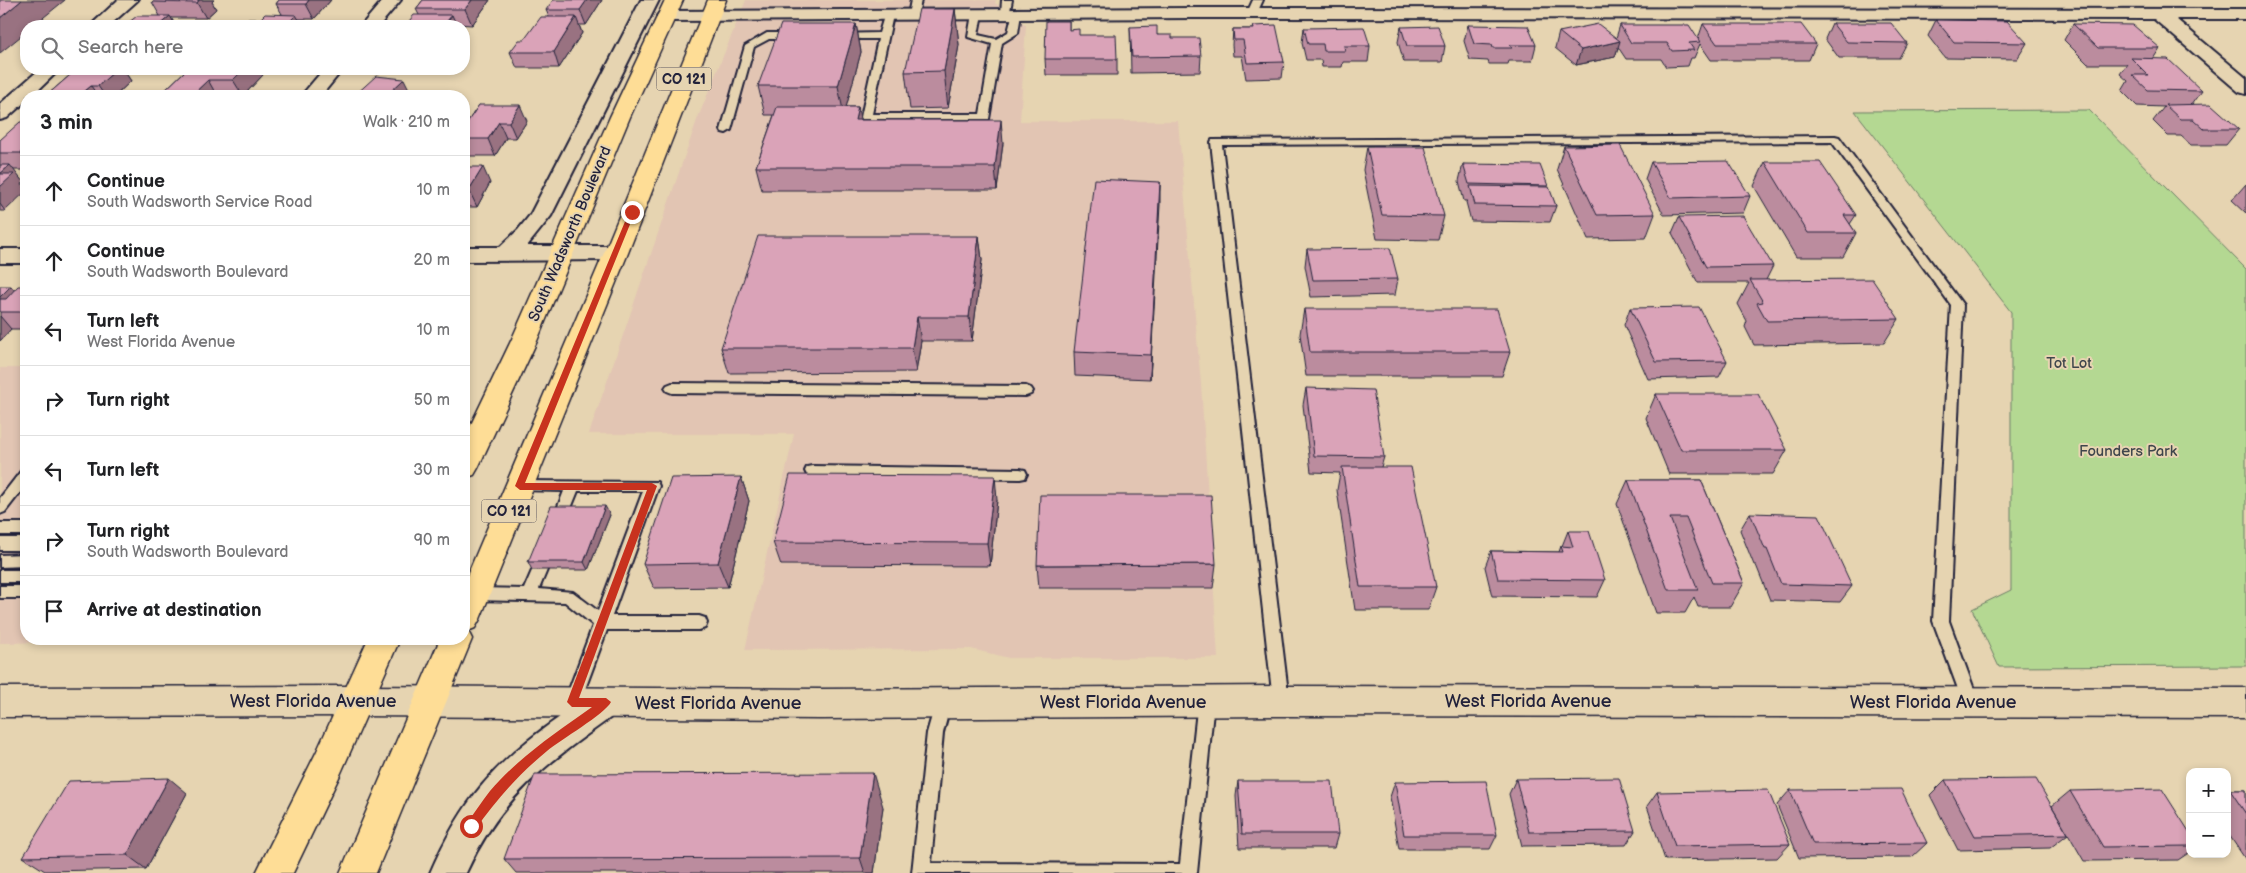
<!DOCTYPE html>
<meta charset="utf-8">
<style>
body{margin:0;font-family:"Balsamiq Sans",sans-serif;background:#f2f2f2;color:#202124}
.controls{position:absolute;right:15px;bottom:15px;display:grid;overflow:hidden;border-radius:10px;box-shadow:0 2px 8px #0003}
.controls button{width:45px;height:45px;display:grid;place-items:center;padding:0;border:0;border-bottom:1px solid #e0e0e0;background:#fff;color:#202124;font:25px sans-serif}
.stop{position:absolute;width:15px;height:15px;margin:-11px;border:4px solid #c8321e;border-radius:50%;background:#fff}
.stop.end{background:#c8321e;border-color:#fff;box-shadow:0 1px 5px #0008}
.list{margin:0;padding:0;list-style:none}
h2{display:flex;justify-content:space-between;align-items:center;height:65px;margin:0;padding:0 20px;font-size:21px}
h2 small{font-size:16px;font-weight:400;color:#757577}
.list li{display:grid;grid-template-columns:32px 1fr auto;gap:15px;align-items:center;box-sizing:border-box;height:70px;padding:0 20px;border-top:1px solid #e0e0e0}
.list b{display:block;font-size:19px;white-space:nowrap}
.list p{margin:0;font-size:16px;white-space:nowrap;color:#757577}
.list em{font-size:16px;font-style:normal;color:#757577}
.icon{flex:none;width:28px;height:28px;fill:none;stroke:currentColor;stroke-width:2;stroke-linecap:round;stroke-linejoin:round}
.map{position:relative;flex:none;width:2246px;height:873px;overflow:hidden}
.search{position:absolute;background:#fff;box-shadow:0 2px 8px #0003;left:20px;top:20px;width:450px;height:55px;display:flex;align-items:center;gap:12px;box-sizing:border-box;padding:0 18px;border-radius:20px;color:#757577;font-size:19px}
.panel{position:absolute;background:#fff;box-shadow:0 2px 8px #0003;left:20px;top:90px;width:450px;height:555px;border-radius:20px}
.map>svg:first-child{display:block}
.built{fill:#e2c5b3}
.green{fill:#b4d892;stroke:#6b7d66}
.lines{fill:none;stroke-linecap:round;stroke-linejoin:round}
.lane-casing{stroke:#22223b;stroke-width:4}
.street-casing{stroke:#22223b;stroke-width:4}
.secondary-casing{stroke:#22223b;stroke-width:3}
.primary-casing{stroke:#22223b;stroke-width:3}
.lane{fill:#e6d4b1;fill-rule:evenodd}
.street{fill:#e6d4b1;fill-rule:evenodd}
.secondary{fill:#e6d4b1;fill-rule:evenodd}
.primary{fill:#fedd96;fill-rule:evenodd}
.wall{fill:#bb8c9e;stroke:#22223b}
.shaded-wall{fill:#997281;stroke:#22223b}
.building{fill:#daa3b8;stroke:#22223b}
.route{fill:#c8321e}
.labels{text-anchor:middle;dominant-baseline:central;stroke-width:4;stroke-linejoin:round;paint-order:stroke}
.shield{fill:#e6d4b1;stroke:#5d575e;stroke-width:1}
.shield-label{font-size:14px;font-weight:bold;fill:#22223b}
.street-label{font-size:15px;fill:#22223b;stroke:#e6d4b1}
.park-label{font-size:15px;fill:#3f464c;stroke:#e6d4b1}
.near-street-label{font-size:18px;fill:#22223b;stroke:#e6d4b1}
</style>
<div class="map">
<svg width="2246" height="873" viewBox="0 0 2246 873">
<rect width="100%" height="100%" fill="#e6d4b1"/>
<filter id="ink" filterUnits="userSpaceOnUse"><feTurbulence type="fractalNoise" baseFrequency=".02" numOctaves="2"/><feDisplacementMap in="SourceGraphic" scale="10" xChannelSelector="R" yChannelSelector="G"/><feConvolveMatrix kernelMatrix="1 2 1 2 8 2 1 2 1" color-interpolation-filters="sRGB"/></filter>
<g filter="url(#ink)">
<g class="built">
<polygon points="746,0 996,0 995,3 1026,25 1020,121 1178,121 1201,384 1218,658 1009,658 971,649 745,650 794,434 589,434 697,120"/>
<polygon points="0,368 26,368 26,639 257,639 0,643"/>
</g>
<polygon class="green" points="2089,110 2246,269 2246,666 1999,667 1972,609 2011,590 2011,312 1855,111"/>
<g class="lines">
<g class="lane-casing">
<g id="lane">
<polygon points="911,0 921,0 918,15 913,18 908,15"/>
<polygon points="1002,0 1012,0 1009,16 1006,17 1001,14"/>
<polygon points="1253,0 1263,0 1257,13 1252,16 1247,13"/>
<polygon points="977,11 982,14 978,35 996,39 1008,32 1013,12 1016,11 1021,14 1018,33 1002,43 989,119 862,119 861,117 878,39 839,39 834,36 836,34 879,33 885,13 888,12 893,15 872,114 980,114 992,44 968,37 972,14"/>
<polygon points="767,33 795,33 800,36 795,39 769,39 754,47 731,130 726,133 722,132 721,130 745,46"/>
<polygon points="1835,136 1839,137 1963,305 1949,621 1979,703 1977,708 1971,710 1965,708 1933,621 1951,305 1832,142 1222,145 1289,701 1287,706 1281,708 1275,706 1273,701 1211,142 1212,140"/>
<polygon points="672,383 1026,386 1031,388 1033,391 1031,394 1026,396 672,393 667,391 665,388 667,385"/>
<polygon points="812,466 1020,469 1025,470 1027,474 1025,478 1020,479 812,476 807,475 805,471 807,467"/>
<polygon points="26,470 26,485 5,512 0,514 0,498 21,471"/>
<polygon points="520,481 657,482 659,486 612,616 699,616 705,618 707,623 705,628 699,630 607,630 578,708 572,710 566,708 564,703 593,625 565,602 475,600 470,598 467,594 470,590 475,588 524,589 534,566 539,564 544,566 547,570 539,589 573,592 598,611 643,491 578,491 567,518 562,520 557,518 555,514 564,491 515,490 513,486 515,482"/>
<rect x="0" y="523" width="26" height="12"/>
<rect x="0" y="538" width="26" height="12"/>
<polygon points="26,554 26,566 0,567 0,555"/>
<rect x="0" y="570" width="26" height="12"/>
<rect x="0" y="586" width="26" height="12"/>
<polygon points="1206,694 1212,696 1214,701 1197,873 912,873 927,733 937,698 943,696 949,698 951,703 943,733 931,863 1180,864 1198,701 1200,696"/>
</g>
</g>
<g class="street-casing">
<g id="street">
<polygon points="118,0 138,0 109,26 90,26"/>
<polygon points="383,0 401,0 379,26 361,26"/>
<polygon points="641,0 659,0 551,216 527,246 616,246 624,248 627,253 624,258 616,260 464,261 464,247 500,247 518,230 530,215"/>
<polygon points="1194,8 2246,9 2246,19 2176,19 2246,78 2246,94 2239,92 2154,19 1194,18 666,21 660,20 657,16 660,12 666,11"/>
<polygon points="40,69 60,69 32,96 26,96 26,101 7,118 0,120 0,104"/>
<polygon points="324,69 343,69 321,96 301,96"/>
<rect x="0" y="249" width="26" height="14"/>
<path d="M606,689L617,693L622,703L617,713C550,761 501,795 466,873H430C461,802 494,763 557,719C573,708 588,696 606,689Z"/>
</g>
</g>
<g class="secondary-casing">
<polygon id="secondary" points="357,686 820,689 1281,686 2246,688 2246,718 1281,716 820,719 357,716 0,717 0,687"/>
</g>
<g class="primary-casing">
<g id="primary">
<polygon points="665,0 683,0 630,117 537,341 478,468 474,475 464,478 464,439 511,341 610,117"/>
<polygon points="708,0 726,0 628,253 480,619 475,628 468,631 472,639 376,873 340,873 440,639 464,639 464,583 604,253"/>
<polygon points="368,639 400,639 340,775 293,873 256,873 316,753"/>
</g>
</g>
<use href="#lane" class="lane"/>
<use href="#street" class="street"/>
<use href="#secondary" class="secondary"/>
<use href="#primary" class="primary"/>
</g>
<g class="wall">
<polygon points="154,0 214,0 212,2 216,9 206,18 171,18 176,26 124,26 160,16 152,2"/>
<polygon points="279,0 331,0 314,19 260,19 282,14 276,4"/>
<polygon points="423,0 490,0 472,25 456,24 457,26 405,26 419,15 416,9"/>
<polygon points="602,0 586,25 579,25 582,33 559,68 517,68 510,52 524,40 549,17 546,10"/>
<polygon points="955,9 959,45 948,108 910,109 905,72"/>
<polygon points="1936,20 2027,43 2017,59 1945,58 1928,36"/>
<polygon points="1069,21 1069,30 1117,59 1117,75 1046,75 1045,59"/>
<polygon points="1832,23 1907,43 1899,58 1839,58 1825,39"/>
<polygon points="856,24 861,52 846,107 858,107 860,120 1003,143 997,190 762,190 756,167 774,115 765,115 758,86"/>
<polygon points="1703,24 1816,44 1809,60 1711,60 1700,44 1694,58 1691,58 1688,66 1666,67 1661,59 1626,59 1618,47 1615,57 1576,65 1555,48 1559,32 1616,38 1620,25 1698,39"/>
<polygon points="2073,24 2160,48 2153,59 2202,91 2192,105 2239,129 2226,145 2191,145 2181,136 2168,136 2153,121 2164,107 2137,106 2122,91 2128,81 2120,74 2127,64 2088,64 2064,40"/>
<polygon points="1468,25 1536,45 1532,61 1509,61 1508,64 1489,64 1488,61 1470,60 1464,41"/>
<polygon points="1253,26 1284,62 1282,78 1246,79 1242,56 1233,56 1232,45 1233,29 1253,29"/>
<polygon points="1130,27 1157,35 1172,38 1201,56 1200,72 1131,73"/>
<polygon points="1401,27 1445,46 1442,62 1404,62 1398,42"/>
<polygon points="1304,28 1370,46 1368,62 1343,62 1342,67 1322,67 1321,60 1306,60 1302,43"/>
<polygon points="77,69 123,69 131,81 115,96 46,96"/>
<polygon points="187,69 263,75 243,96 159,96"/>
<polygon points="479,105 527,121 516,138 506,138 495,156 464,156 464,127"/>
<polygon points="26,122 26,170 13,170 23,182 21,184 5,211 0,211 0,140"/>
<polygon points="1564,146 1655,214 1646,238 1588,239 1557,169"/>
<polygon points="1367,147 1444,216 1438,240 1377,239 1363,170"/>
<polygon points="1651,162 1750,196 1743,213 1664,215 1645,179"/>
<polygon points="1765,162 1856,215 1850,224 1856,233 1843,257 1796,257 1754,186"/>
<polygon points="1463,164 1548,186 1548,187 1556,206 1550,222 1471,221 1466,202 1467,201 1464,201 1459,181"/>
<polygon points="464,167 490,183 477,207 464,207"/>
<polygon points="1160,182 1150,379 1075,376 1074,352"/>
<polygon points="2246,184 2246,213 2232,200"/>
<polygon points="1679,217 1773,266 1766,280 1899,319 1884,343 1754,345 1745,327 1747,321 1738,304 1749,283 1698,283 1672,233"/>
<polygon points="979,236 982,260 972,341 921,341 916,372 729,373 721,348"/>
<polygon points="1307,249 1398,279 1395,295 1311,297 1305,266"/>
<polygon points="0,286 14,290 26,286 26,329 11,329 0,341"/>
<polygon points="1630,308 1727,361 1719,377 1648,379 1624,325"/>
<polygon points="1304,309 1510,352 1502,376 1306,376 1300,334"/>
<polygon points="1306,388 1384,457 1381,467 1436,587 1428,610 1355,610 1337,490 1340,473 1311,472 1303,405"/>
<polygon points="1656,394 1787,450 1773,474 1669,474 1646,418"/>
<polygon points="741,477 749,501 728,587 654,588 643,564"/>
<polygon points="1628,480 1701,480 1744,583 1730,607 1698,607 1694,597 1685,613 1656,613 1617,504"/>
<polygon points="997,500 990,566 781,565 773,542"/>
<polygon points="1750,513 1852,586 1840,602 1770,600 1756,565 1754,565 1740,530"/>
<polygon points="610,515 588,570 532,570 528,562"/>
<polygon points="1568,531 1605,580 1597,597 1492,596 1485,567 1491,551 1559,552 1561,546 1562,546"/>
<polygon points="1216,564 1213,588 1039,588 1037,565"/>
<polygon points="1516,779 1635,831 1626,845 1522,846 1509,794"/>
<polygon points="1945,780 2068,834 2050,848 1958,850 1930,795"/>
<polygon points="1238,781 1338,834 1334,848 1239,848 1236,796"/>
<polygon points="1395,782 1497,835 1490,849 1399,849 1390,797"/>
<polygon points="1790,790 1927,843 1912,857 1799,858 1777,805"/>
<polygon points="2230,790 2246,790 2246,860 2227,832 2227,792"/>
<polygon points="2070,791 2190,833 2190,852 2178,860 2084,861 2052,806"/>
<polygon points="1657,792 1790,844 1777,858 1665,860 1647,806"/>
<polygon points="187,793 146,869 45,871 23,857"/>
<polygon points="883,807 874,873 516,873 504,859"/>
</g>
<g class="shaded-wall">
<polygon points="22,0 65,0 33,26 26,26 26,32 0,53 0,18"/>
<polygon points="199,0 214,0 212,2 216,9 206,18 197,3"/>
<polygon points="309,0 331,0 314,19 306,4"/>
<polygon points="472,0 490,0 472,25 465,9"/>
<polygon points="587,0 602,0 586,25 580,10"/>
<polygon points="955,9 959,45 948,108 944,71"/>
<polygon points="296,15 303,26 285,26"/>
<polygon points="452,15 457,26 443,26"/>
<polygon points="170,16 176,26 158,26"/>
<polygon points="576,17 582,33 559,68 554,52"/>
<polygon points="856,24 861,52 844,115 838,86"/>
<polygon points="1620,41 1615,57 1576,65 1581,50"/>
<polygon points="117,69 123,69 131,81 115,96 105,96 98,86"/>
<polygon points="244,69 259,69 263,75 243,96 233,80"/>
<polygon points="404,79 412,95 411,96 386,96"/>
<polygon points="208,80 217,96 191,96"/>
<polygon points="91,86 98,96 79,96"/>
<polygon points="520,105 527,121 516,138 509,122"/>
<polygon points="858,107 862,131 855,120"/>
<polygon points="1001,120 1003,143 997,190 995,167"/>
<polygon points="499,122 506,138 495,156 488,139"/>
<polygon points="26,148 26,160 21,153"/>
<polygon points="10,165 23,182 21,184 26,190 26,191 5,211 0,204 0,174"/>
<polygon points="483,167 490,183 477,207 469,190"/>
<polygon points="1160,182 1160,205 1150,379 1151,355"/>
<polygon points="979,236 982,260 972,341 969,317"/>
<polygon points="11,286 25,303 0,302 0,297"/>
<polygon points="0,316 11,329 0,341"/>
<polygon points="917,317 921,341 916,372 912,348"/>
<polygon points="995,476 997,500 990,566 987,543"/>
<polygon points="741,477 749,501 728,587 718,563"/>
<polygon points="605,506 610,515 588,570 584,562"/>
<polygon points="873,773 883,807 874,873 865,873 860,858"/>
<polygon points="169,778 187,793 146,869 127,855"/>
</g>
<g class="building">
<polygon points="0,0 22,0 0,18"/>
<polygon points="154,0 199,0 197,3 152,2"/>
<polygon points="279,0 309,0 306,4 276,4"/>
<polygon points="423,0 472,0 465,9 416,9"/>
<polygon points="553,0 587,0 580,10 546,10"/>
<polygon points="919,9 955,9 944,71 905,72"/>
<polygon points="265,14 296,15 285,26 241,26 248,19 260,19"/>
<polygon points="414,15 452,15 443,26 405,26"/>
<polygon points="137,16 170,16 158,26 160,26 124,26"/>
<polygon points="541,17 576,17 554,52 510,52 519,40 524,40"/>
<polygon points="1936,20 2007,21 2027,43 1954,42"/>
<polygon points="1046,21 1069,21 1069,30 1079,29 1079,35 1116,35 1117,59 1045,59"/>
<polygon points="1832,23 1891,23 1907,43 1847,42"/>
<polygon points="781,24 856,24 838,86 758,86"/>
<polygon points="1598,24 1620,41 1581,50 1559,32"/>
<polygon points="1703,24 1801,24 1816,44 1717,44"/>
<polygon points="2073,24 2133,25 2160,48 2098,48"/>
<polygon points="1276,25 1284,62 1247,63 1243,40 1234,40 1233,29 1254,29 1253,26"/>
<polygon points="1468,25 1528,26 1536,45 1510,45 1512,48 1493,48 1492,45 1474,44"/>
<polygon points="1620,25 1689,25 1700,42 1689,43 1694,50 1672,51 1667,43 1631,43"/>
<polygon points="1157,26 1157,35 1172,35 1172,38 1199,38 1201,56 1132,57 1130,27"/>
<polygon points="1438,26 1445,46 1407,46 1401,27"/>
<polygon points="1364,27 1370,46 1344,46 1345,51 1324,51 1323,44 1308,44 1304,28"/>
<polygon points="2131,58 2168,59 2202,91 2148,90 2132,75 2148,75"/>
<polygon points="77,69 117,69 98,86 91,86 79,96 46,96"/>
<polygon points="187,69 244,69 233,80 208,80 191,96 159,96"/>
<polygon points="376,76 404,79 386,96 354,96"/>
<polygon points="2211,104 2239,129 2204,129 2193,119 2180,119 2165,105"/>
<polygon points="479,105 520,105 509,122 499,122 488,139 464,139 464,127"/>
<polygon points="777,107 858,107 855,120 1001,120 995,167 756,167"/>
<polygon points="20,122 26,122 26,148 21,153 0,153 0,140"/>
<polygon points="1620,145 1655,214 1597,215 1564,146"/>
<polygon points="1367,147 1425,147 1444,216 1382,215"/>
<polygon points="1728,161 1750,196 1671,198 1651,162"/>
<polygon points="1765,162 1820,162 1856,215 1844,215 1856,233 1808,233"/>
<polygon points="1463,164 1540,165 1548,186 1469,184"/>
<polygon points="0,165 10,165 0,174"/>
<polygon points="464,167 483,167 469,190 464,190"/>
<polygon points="0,174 14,174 0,187"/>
<polygon points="1094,179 1160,182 1151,355 1074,352"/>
<polygon points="1470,186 1549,187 1556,206 1475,205"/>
<polygon points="1743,216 1773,266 1706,267 1679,217"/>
<polygon points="758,236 979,236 969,317 917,317 912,348 721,348"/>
<polygon points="1390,248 1398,279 1313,280 1307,249"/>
<polygon points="1872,279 1899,319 1767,321 1757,303 1763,302 1750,280"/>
<polygon points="0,286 11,286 0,297"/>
<polygon points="18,286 26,286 26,312 0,312 0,299 6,299"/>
<polygon points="1699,307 1727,361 1656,362 1630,308"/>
<polygon points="1304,309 1497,309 1510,352 1310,352"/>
<polygon points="1306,388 1373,390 1384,457 1314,456"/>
<polygon points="1656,394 1758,394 1787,450 1681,450"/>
<polygon points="1342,467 1411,467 1436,587 1360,587"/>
<polygon points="790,475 995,476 987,543 773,542"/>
<polygon points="741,477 718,563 643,564 671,478"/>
<polygon points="1628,480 1701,480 1744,583 1712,583 1686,518 1670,518 1698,590 1668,590"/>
<polygon points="1040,495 1211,495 1216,564 1037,565"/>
<polygon points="551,506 605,506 584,562 528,562"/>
<polygon points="1750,513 1819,515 1852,586 1781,584 1767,549 1765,549"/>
<polygon points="1568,531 1589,531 1605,580 1498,579 1491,551 1563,552 1561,546 1573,547"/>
<polygon points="873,773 860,858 504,859 535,774"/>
<polygon points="169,778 127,855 23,857 69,781"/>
<polygon points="1619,778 1635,831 1529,832 1516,779"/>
<polygon points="2036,779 2068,834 1975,836 1945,780"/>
<polygon points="1238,781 1332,781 1338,834 1242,834"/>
<polygon points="1486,781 1497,835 1404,835 1395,782"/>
<polygon points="1901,789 1927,843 1813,844 1790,790"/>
<polygon points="2162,789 2190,833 2190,846 2103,847 2070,791"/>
<polygon points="1768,790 1790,844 1675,846 1657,792"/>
<polygon points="2230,790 2246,790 2246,814"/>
</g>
</g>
<path class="route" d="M632,210L635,212L525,483H652L657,486L579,698H606L611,702C605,714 560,740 547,751C519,774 496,800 475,830L471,831L466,826L467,823C475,812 482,801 490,791C519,757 557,732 592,707H572L567,702L647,490H520L515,486L629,212Z"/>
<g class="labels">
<g class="shield">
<rect x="656.5" y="67.5" width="55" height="23" rx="4"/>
<rect x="481.5" y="499.5" width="55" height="23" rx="4"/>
</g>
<g class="shield-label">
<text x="684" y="79">CO 121</text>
<text x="509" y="511">CO 121</text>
</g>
<g class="street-label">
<text transform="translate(570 234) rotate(-67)">South Wadsworth Boulevard</text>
</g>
<g class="park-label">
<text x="2069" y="363">Tot Lot</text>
<text x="2128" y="451">Founders Park</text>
</g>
<g class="near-street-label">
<text x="313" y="701">West Florida Avenue</text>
<text x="1528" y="701">West Florida Avenue</text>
<text x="1123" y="702">West Florida Avenue</text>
<text x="1933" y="702">West Florida Avenue</text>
<text x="718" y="703">West Florida Avenue</text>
</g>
</g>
</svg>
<div class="controls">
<button>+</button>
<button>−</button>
</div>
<div class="stop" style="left:471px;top:826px"></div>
<div class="stop end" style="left:632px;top:212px"></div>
<div class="search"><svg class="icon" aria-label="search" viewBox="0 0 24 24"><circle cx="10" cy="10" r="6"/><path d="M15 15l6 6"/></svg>Search here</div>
<section class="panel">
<h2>3 min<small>Walk · 210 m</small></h2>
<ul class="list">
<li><svg class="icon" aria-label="ahead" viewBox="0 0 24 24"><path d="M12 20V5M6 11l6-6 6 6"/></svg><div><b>Continue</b><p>South Wadsworth Service Road</p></div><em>10 m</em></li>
<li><svg class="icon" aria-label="ahead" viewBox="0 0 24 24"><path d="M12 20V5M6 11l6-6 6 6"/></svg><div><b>Continue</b><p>South Wadsworth Boulevard</p></div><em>20 m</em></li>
<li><svg class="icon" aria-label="left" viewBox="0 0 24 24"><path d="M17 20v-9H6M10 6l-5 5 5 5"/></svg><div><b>Turn left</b><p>West Florida Avenue</p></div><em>10 m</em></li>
<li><svg class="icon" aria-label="right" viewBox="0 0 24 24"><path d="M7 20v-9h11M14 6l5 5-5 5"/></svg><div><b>Turn right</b></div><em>50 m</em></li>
<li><svg class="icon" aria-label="left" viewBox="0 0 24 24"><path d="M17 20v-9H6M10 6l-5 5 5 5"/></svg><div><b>Turn left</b></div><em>30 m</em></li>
<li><svg class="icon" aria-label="right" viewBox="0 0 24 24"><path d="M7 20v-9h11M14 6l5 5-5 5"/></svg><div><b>Turn right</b><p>South Wadsworth Boulevard</p></div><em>90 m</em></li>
<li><svg class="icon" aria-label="arrive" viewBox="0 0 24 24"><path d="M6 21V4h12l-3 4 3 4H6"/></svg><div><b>Arrive at destination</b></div></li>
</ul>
</section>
</div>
